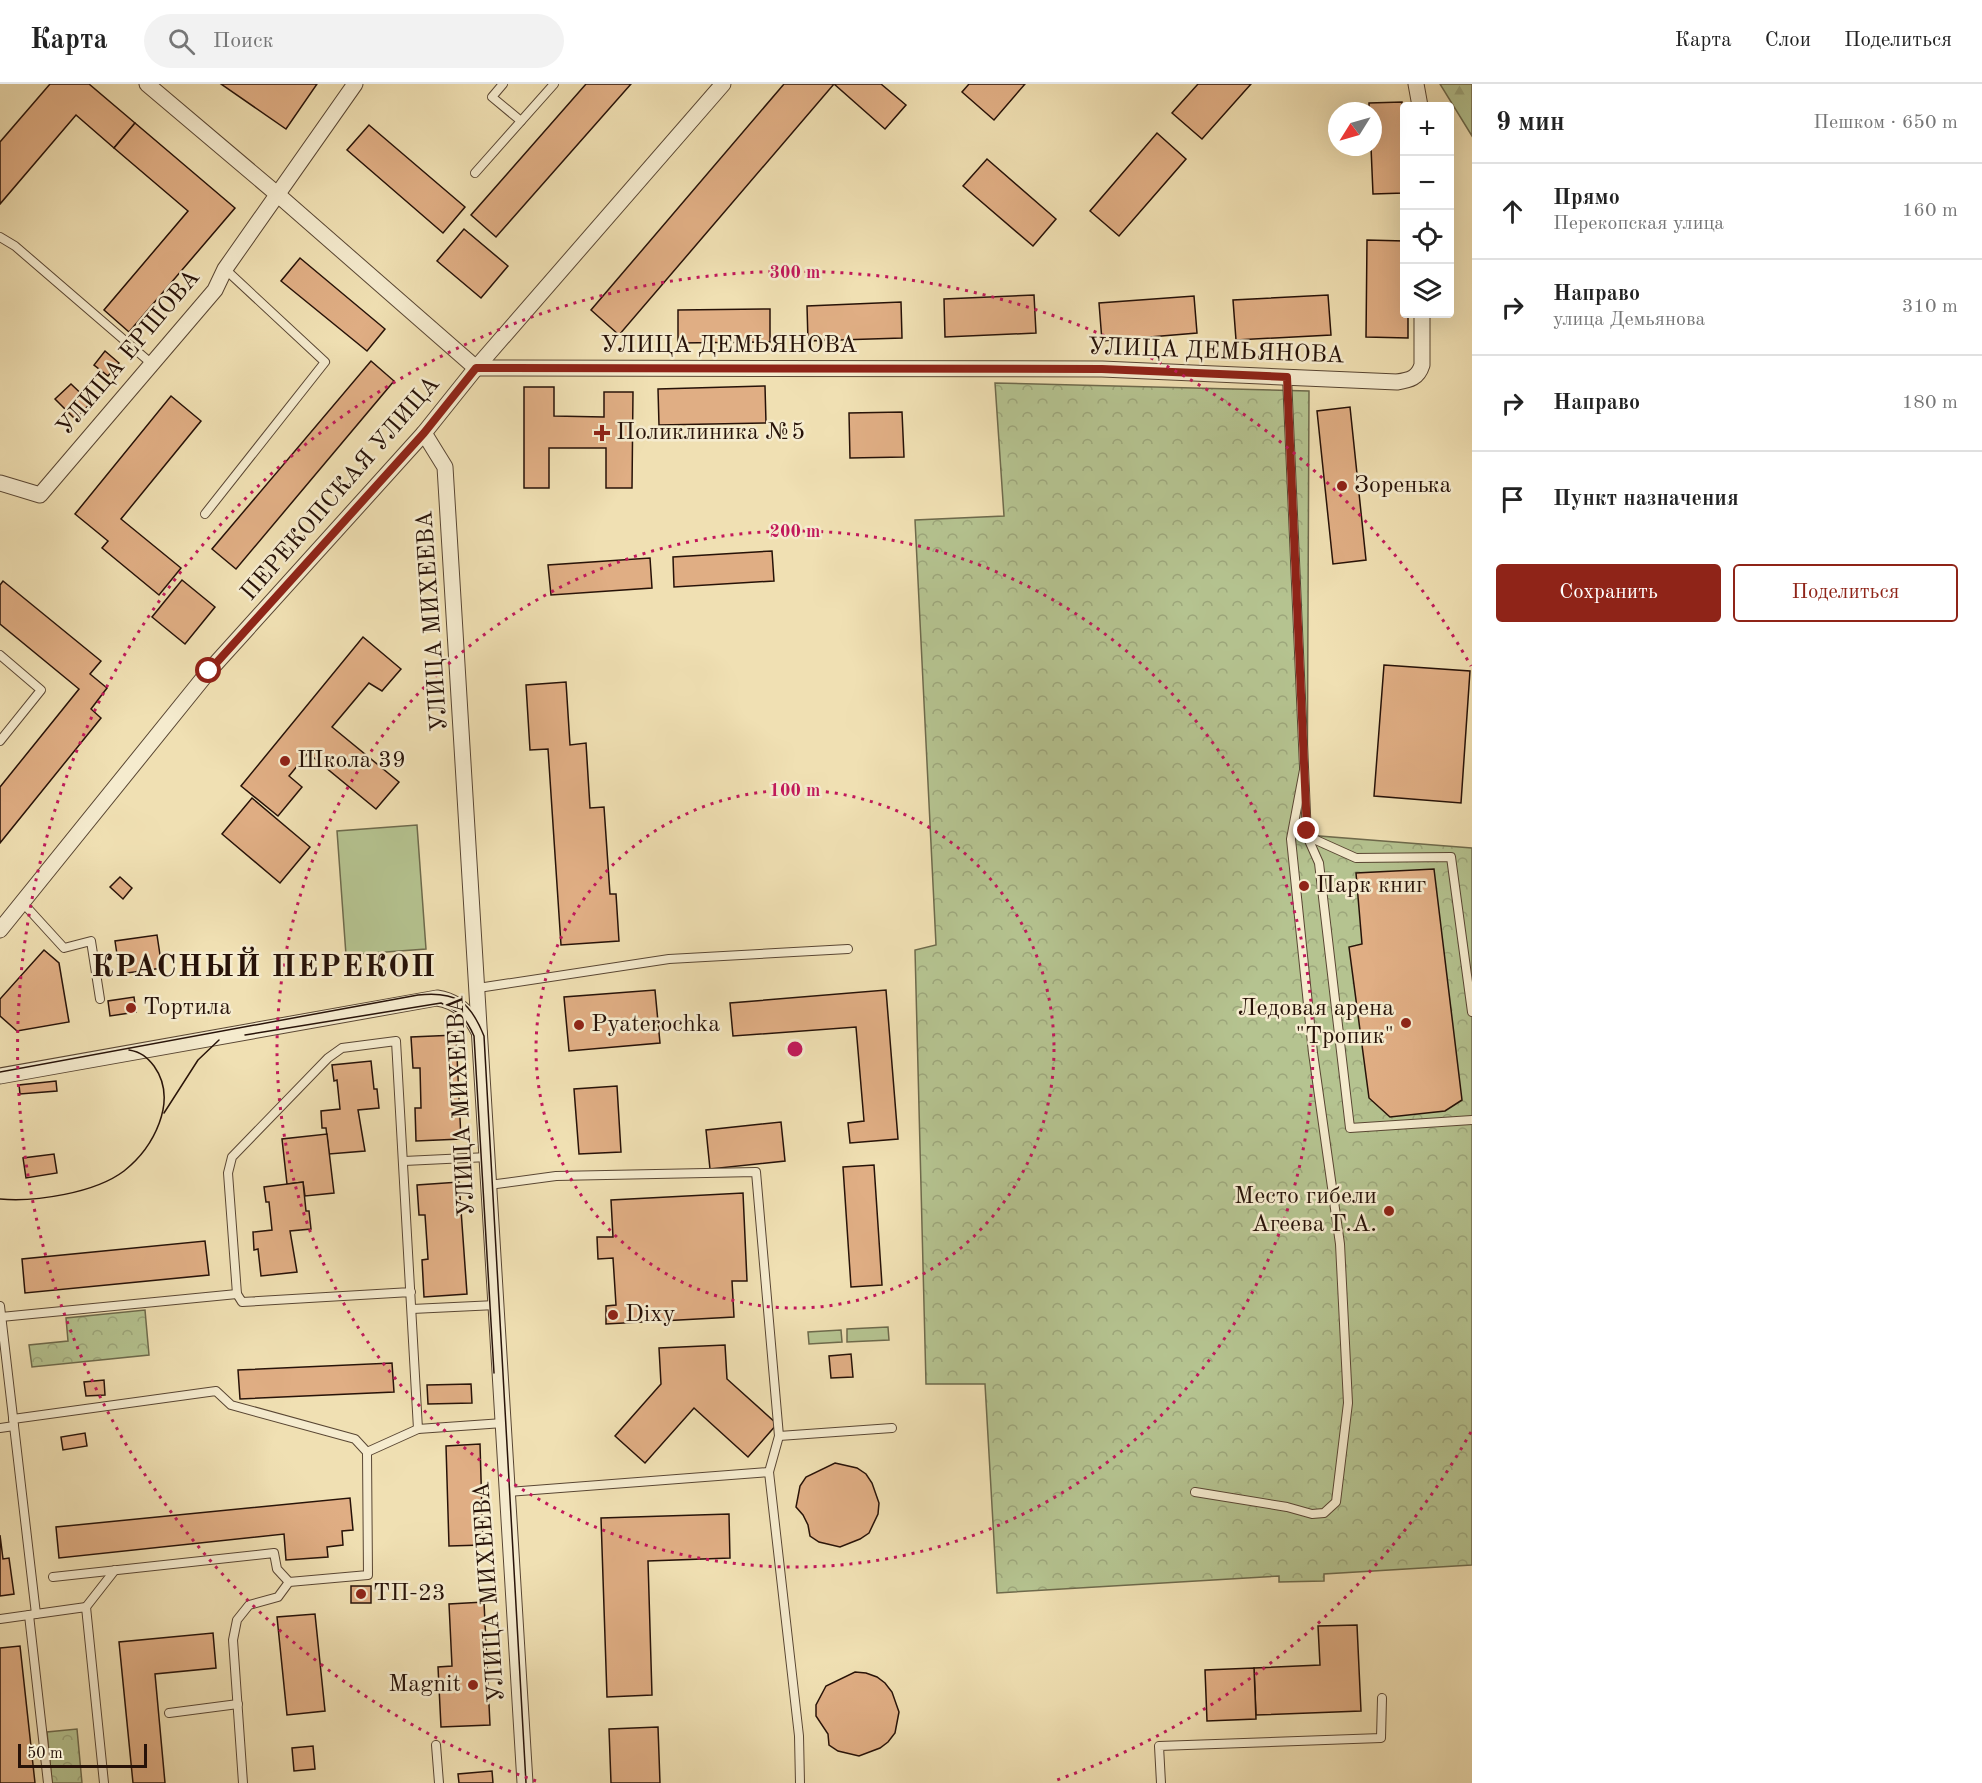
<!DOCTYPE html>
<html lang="ru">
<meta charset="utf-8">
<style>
body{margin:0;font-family:"Old Standard TT",serif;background:#f2f2f2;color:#222}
.controls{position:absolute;right:18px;top:18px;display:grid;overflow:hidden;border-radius:6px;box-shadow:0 6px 24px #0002}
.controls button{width:54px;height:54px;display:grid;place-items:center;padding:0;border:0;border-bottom:2px solid #e0e0e0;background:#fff;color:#222;font:30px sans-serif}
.compass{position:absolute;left:1328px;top:18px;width:54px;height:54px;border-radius:50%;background:#fff;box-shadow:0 6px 24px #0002;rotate:233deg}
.scale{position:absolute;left:18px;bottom:15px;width:129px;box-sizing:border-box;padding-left:6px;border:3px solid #271208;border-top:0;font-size:16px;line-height:21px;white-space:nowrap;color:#271208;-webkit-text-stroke:4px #f5ebce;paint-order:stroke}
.stop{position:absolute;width:18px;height:18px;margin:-14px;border:4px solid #8f2418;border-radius:50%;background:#fff}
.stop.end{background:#8f2418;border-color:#fff;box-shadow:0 2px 6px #0008}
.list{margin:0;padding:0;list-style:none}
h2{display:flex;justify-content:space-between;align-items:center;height:78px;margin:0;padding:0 24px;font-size:26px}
h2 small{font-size:20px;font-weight:400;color:#767676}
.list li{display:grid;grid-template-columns:39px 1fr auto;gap:18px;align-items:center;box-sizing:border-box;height:96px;padding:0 24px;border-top:2px solid #e0e0e0}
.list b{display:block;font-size:22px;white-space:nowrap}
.list p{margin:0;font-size:20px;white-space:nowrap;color:#767676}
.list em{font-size:20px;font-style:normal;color:#767676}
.actions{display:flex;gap:12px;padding:18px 24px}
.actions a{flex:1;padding:14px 0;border:2px solid #8f2418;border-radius:6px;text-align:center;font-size:21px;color:#8f2418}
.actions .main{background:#8f2418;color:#fff}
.icon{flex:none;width:33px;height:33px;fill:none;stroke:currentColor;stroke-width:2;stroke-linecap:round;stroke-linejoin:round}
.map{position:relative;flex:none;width:1472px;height:1699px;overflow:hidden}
header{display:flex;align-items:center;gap:36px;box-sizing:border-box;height:84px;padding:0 30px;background:#fff;border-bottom:2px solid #e0e0e0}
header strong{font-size:28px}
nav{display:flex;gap:33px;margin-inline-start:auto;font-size:21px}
.search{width:420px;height:54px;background:#f2f2f2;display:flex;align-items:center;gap:15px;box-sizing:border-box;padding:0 21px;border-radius:33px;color:#767676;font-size:22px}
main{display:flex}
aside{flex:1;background:#fff}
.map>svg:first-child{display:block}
.green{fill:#b5c390;stroke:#6e6a4c;stroke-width:1.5}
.forest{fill:url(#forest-firs);stroke:#6e6a4c;stroke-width:1.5}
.park{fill:url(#park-crowns);stroke:#6e6a4c;stroke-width:1.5}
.building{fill:#e0ae84;stroke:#271208;stroke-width:1.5}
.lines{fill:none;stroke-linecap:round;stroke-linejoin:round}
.service-casing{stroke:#594633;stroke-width:10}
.minor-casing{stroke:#594633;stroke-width:17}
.service{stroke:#f5ebce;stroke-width:8}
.minor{stroke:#f5ebce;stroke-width:15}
.tram{stroke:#271208;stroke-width:1.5}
.route{stroke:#8f2418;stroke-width:8}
.ring{fill:none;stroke:#c2185b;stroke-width:3;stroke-dasharray:3 6}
.poi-dot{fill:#8f2418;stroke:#f5ebce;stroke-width:2}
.labels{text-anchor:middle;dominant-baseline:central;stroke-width:5;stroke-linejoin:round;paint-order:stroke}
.street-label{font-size:24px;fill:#271208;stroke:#f5ebce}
.poi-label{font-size:24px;fill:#271208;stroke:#f5ebce;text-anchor:start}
.district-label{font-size:30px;font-weight:bold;letter-spacing:1.5px;fill:#271208;stroke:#f5ebce}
.centre{fill:#c2185b;stroke:#f5ebce;stroke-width:3}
.ring-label{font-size:18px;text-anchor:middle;font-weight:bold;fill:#c2185b;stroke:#f5ebce;stroke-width:5;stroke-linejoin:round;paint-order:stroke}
</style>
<header>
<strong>Карта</strong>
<div class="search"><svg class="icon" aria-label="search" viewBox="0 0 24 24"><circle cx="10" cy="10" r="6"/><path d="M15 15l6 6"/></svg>Поиск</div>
<nav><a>Карта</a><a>Слои</a><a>Поделиться</a></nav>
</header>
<main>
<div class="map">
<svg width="1472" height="1699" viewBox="0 0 1472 1699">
<defs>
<pattern id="forest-firs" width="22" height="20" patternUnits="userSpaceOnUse" patternTransform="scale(1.5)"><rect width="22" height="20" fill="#b5c390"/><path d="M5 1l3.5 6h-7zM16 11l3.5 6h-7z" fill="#9ca67b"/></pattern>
<pattern id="park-crowns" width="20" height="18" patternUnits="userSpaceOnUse" patternTransform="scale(1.5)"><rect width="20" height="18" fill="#b5c390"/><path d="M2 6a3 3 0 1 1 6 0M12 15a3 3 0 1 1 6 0" fill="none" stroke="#9ca67b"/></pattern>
</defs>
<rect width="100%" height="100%" fill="#f0e0b3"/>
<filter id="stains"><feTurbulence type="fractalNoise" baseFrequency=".00333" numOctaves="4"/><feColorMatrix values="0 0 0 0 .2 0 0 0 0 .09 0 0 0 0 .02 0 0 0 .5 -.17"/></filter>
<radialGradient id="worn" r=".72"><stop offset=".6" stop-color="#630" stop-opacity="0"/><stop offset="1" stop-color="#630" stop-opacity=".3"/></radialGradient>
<g class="green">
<polygon points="417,741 426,865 346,871 337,747"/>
<polygon points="888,1243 889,1256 847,1258 847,1245"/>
<polygon points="841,1246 842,1258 809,1260 808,1248"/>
</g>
<polygon class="forest" points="1440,0 1472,0 1472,52"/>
<g class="park">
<polygon points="995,299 1309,307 1307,751 1472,764 1472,1481 1324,1490 1324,1497 1279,1498 1279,1492 997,1509 985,1300 926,1300 915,866 936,861 915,436 1004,432"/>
<polygon points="145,1226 149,1271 32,1283 29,1261 68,1257 66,1234"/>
<polygon points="77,1645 82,1699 52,1699 47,1648"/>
</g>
<g class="building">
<polygon points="50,0 89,0 135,39 114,64 76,31 0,120 0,58"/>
<polygon points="221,0 317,0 286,45"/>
<polygon points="586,0 631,0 496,153 471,131"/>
<polygon points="784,0 881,0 906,21 885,45 834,0 619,251 591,226"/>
<polygon points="969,0 1025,0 994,36 962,8"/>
<polygon points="1198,0 1251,0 1202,55 1172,29"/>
<polygon points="1402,18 1404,109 1373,110 1371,63 1373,63 1373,27 1369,27 1369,19"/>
<polygon points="135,39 235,124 129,248 104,226 188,127 114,64"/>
<polygon points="369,41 465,123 443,149 347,66"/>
<polygon points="1157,49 1186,75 1119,152 1090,127"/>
<polygon points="987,75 1056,135 1033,162 963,102"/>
<polygon points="464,145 508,182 481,214 437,177"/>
<polygon points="1367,156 1404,157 1404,230 1408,230 1408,254 1366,253"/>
<polygon points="300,174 385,245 367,267 281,197"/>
<polygon points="1034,211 1036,249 945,253 944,215"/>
<polygon points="1328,211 1331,251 1236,256 1233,216"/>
<polygon points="1194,212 1197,249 1102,257 1099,219"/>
<polygon points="901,218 902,254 808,257 807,222"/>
<polygon points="770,225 770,258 678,259 678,226"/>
<polygon points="105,267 119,279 108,292 94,281"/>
<polygon points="371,277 394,297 236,485 212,465"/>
<polygon points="71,300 91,319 75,335 55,315"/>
<polygon points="765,302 766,339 659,341 658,305"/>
<polygon points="524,303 554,303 554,332 604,333 604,308 633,308 632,404 606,404 606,364 549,364 549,404 524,404"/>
<polygon points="171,312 201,337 121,435 181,484 159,511 102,464 108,457 75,430"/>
<polygon points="1350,323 1366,476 1333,480 1317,327"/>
<polygon points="902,328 904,373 850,374 849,329"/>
<polygon points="772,467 774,497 674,503 673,473"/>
<polygon points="650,474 652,504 551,511 548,481"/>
<polygon points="182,496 215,523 185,560 152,533"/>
<polygon points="3,497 101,577 90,590 107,604 91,625 101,634 0,759 0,703 79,605 0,540 0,501"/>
<polygon points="363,553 401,585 382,607 369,599 332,643 399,698 376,725 308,669 289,692 302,703 278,732 241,702"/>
<polygon points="1384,581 1470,587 1461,719 1374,712"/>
<polygon points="566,598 570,661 586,659 590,724 604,723 610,810 616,810 619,857 561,861 548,665 530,666 526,601"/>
<polygon points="252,714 310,763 280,799 222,750"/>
<polygon points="1434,785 1462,1016 1445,1027 1390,1033 1369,1014 1349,863 1362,860 1356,789"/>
<polygon points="120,793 132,804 123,815 110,803"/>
<polygon points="157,851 162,884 120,890 115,857"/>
<polygon points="44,866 59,879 69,938 17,947 0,932 0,915"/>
<polygon points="655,906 660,959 569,967 564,913"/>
<polygon points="886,906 898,1055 850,1059 848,1039 864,1037 856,943 733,952 730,919"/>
<polygon points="134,913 136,928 110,932 108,917"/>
<polygon points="456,951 461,1055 416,1057 415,1024 421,1024 420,984 413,984 411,953"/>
<polygon points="371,977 374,1005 377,1005 379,1024 358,1026 365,1067 329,1070 326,1044 322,1044 321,1027 340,1025 337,996 334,997 332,981"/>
<polygon points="56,997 57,1007 20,1010 19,1001"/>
<polygon points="617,1002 621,1068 579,1070 574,1005"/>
<polygon points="781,1038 785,1077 710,1085 706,1046"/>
<polygon points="327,1050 334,1109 305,1112 303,1098 287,1100 282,1055"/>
<polygon points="54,1070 57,1089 26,1094 23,1074"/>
<polygon points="874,1081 882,1201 851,1203 843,1083"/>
<polygon points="303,1098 306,1127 309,1127 311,1145 290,1147 297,1188 261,1192 258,1165 254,1166 253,1148 272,1146 269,1118 266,1118 264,1103"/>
<polygon points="459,1098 467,1210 424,1213 422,1176 428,1175 425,1131 419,1131 417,1101"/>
<polygon points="743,1109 747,1197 732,1197 734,1233 606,1240 606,1222 616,1221 613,1174 598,1175 597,1153 613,1153 611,1116"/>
<polygon points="205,1157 209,1191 25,1209 22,1175"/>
<polygon points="725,1261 727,1295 777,1340 748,1373 694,1324 645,1379 615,1352 661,1300 659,1264"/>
<polygon points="851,1270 853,1293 831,1294 829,1272"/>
<polygon points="392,1279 394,1308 240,1315 238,1286"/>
<polygon points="104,1296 105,1311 86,1312 84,1298"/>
<polygon points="471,1300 472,1319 428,1320 427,1301"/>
<polygon points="85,1349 87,1362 63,1366 61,1353"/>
<polygon points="480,1360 483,1461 449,1462 446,1362"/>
<polygon points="835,1379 857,1384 866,1390 872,1399 879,1419 878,1430 869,1449 860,1455 840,1463 819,1458 810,1452 808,1441 803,1431 796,1423 800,1402 806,1393"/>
<polygon points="350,1414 353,1446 342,1447 343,1461 327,1463 328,1473 286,1476 284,1450 59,1474 56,1443"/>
<polygon points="729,1430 730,1474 648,1477 652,1611 607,1613 601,1434"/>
<polygon points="0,1451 3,1475 9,1474 14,1510 0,1512"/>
<rect x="351" y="1502" width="20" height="17"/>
<polygon points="484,1518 490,1641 441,1643 438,1583 452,1582 449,1520"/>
<polygon points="315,1530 325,1627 287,1631 277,1533"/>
<polygon points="1357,1541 1361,1627 1256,1631 1254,1584 1320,1581 1318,1542"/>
<polygon points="213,1549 216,1584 155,1590 165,1699 133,1699 119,1558"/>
<polygon points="20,1562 35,1699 0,1699 0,1564"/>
<polygon points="1254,1584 1256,1635 1207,1637 1205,1586"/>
<polygon points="855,1588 866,1589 877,1593 885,1599 892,1608 899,1628 895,1649 888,1658 880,1664 859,1672 838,1667 829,1661 828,1650 816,1632 816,1621 826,1602"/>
<polygon points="658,1643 660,1699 611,1699 609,1645"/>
<polygon points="313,1662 315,1685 294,1687 292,1664"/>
<polygon points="492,1687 493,1699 459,1699 458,1690"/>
</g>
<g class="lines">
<g class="service-casing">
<g id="service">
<polyline points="503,0 492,13 521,37"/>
<polyline points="475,89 554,0"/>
<polyline points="0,153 15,162 152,280"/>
<polyline points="1287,293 1307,752 1356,774 1451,773 1472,928"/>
<polyline points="205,430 325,278 225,185"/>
<polyline points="0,571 41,606 0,657"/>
<polyline points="1307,752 1319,779 1350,1044 1472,1036"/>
<polyline points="22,818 64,864 91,857 100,915"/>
<polyline points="478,904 669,875 848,865"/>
<polyline points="404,1077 488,1073"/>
<polyline points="489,1101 556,1092 756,1088 779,1352 769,1388"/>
<polyline points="411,1208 242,1218 237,1210 228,1089 232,1073 328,974 342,964 396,957 418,1345 503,1339"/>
<polyline points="0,1222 36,1530"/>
<polyline points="412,1225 496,1221"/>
<polyline points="1,1233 237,1210"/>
<polyline points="13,1335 216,1307 231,1321 355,1355 367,1368"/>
<polyline points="0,1344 14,1342"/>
<polyline points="779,1352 892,1344"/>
<polyline points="507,1408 769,1388 799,1652 800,1699"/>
<polyline points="1195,1408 1287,1423 1312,1430 1324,1429 1336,1418 1348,1319 1340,1160 1313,969 1291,755 1304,686"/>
<polyline points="53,1493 274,1469 277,1485 289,1498"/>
<polyline points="86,1523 115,1486"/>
<polyline points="29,1531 48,1699"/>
<polyline points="0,1535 86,1523 104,1699"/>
<polyline points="169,1629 238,1620"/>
<polyline points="436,1661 439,1699"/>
<polyline points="243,1699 233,1556 237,1536 249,1521 278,1513 289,1498 368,1491 367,1368 418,1345"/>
<polyline points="1161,1699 1159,1662 1381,1654 1382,1614"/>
</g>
</g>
<g class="minor-casing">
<g id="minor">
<path d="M147,0L277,110L476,284L1102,285L1397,298C1410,296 1418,294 1422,281V230"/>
<polyline points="1416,0 1420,22"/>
<polyline points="424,349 445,383 525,1699"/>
<polyline points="0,399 40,411 215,206 225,185 355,0"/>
<polyline points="0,846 209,587 424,349 476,284 723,0"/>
<path d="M0,992L437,914C458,917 470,930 479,948"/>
</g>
</g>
<use href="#service" class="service"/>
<use href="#minor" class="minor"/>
<g class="tram">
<path d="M245,951L441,919C460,928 466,934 474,952L494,1289"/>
<path d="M0,988L418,911C456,907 470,917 484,952L526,1699"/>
<polyline points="164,1029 198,976 219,956"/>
<path d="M0,1115C36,1118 95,1109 124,1087C153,1064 179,1017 154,982C147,973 141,968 129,966"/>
</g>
</g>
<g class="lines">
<polyline class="route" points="209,587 424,349 476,284 1102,285 1287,293 1307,747"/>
</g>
<g class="ring">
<circle cx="795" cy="965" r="259"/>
<circle cx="795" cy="965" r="518"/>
<path d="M1471 1348A777 777 0 0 1 1054 1697M536 1697A777 777 0 1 1 1471 582"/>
</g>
<g class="poi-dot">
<path d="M599 340h6v6h6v6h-6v6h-6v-6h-6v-6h6z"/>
<circle cx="1342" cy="402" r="6"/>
<circle cx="285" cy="677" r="6"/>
<circle cx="1304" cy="802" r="6"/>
<circle cx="131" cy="924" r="6"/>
<circle cx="1406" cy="939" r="6"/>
<circle cx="579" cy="941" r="6"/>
<circle cx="1389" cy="1127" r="6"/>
<circle cx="613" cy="1231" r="6"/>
<circle cx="361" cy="1510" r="6"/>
<circle cx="473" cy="1601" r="6"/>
</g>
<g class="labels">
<g class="street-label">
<text x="729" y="262">УЛИЦА ДЕМЬЯНОВА</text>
<text transform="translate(1216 268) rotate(2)">УЛИЦА ДЕМЬЯНОВА</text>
<text transform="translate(129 269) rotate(-50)">УЛИЦА ЕРШОВА</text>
<text transform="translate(341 405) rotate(-49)">ПЕРЕКОПСКАЯ УЛИЦА</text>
<text transform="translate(433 537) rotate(-94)">УЛИЦА МИХЕЕВА</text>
<text transform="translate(462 1022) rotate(-93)">УЛИЦА МИХЕЕВА</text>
<text transform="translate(490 1508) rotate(-94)">УЛИЦА МИХЕЕВА</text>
</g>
<g class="poi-label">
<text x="616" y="349">Поликлиника №5</text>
<text x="1354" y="402">Зоренька</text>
<text x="297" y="677">Школа 39</text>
<text x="1316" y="802">Парк книг</text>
<text x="143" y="924">Тортила</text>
<text x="1394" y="925" text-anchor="end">Ледовая арена<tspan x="1394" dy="28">"Тропик"</tspan></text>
<text x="591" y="941">Pyaterochka</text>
<text x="1377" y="1113" text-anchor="end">Место гибели<tspan x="1377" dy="28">Агеева Г.А.</tspan></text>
<text x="625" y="1231">Dixy</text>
<text x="373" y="1510">ТП-23</text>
<text x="461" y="1601" text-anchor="end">Magnit</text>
</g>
<g class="district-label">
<text x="264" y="884">КРАСНЫЙ ПЕРЕКОП</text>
</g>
</g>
<circle cx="795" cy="965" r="9" class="centre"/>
<g class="ring-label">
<text x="795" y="194">300 m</text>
<text x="795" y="453">200 m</text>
<text x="795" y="712">100 m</text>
</g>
<rect width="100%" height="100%" filter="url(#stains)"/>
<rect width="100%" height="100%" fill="url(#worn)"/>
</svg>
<div class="controls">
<button>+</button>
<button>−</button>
<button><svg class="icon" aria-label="locate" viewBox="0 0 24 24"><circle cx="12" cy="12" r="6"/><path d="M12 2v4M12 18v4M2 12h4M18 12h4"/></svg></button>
<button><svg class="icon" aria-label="layers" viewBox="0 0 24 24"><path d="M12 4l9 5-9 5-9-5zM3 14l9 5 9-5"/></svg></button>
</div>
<svg class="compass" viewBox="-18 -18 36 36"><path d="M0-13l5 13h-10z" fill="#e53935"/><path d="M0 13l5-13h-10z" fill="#767676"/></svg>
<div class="scale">50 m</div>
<div class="stop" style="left:209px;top:587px"></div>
<div class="stop end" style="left:1307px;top:747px"></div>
</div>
<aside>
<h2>9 мин<small>Пешком · 650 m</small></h2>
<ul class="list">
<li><svg class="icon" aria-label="ahead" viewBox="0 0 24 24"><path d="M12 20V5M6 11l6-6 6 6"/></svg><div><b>Прямо</b><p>Перекопская улица</p></div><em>160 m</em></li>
<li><svg class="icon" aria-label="right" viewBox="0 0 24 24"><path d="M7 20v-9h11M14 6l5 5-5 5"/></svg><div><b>Направо</b><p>улица Демьянова</p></div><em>310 m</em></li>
<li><svg class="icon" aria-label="right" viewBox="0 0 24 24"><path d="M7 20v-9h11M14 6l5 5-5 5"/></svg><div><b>Направо</b></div><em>180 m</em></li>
<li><svg class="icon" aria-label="arrive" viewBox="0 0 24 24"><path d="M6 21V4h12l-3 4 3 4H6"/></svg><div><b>Пункт назначения</b></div></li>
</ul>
<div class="actions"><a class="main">Сохранить</a><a>Поделиться</a></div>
</aside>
</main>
